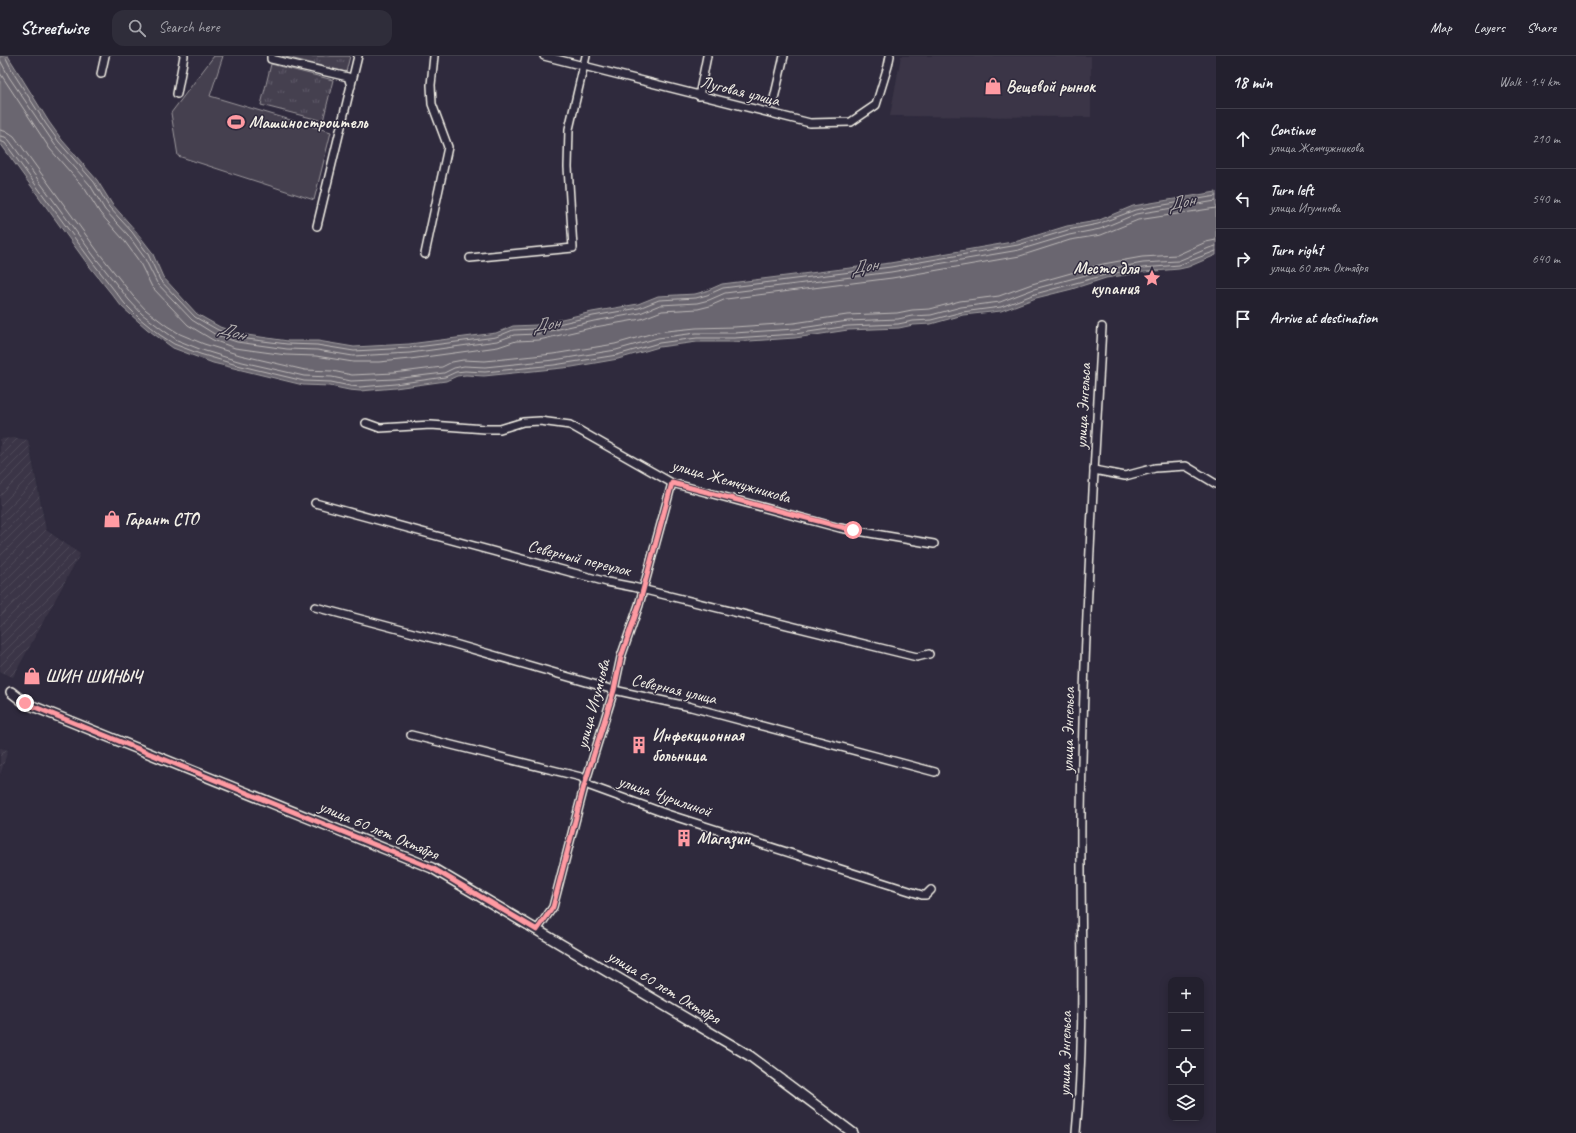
<!DOCTYPE html>
<meta charset="utf-8">
<style>
body{margin:0;font-family:Caveat,sans-serif;background:#2f2d3a;color:#f1f3f6}
.controls{position:absolute;right:12px;bottom:12px;display:grid;overflow:hidden;border-radius:8px;box-shadow:0 2px 10px #0003}
.controls button{width:36px;height:36px;display:grid;place-items:center;padding:0;border:0;border-bottom:1px solid #403e4a;background:#23202e;color:#f1f3f6;font:20px sans-serif}
.stop{position:absolute;width:12px;height:12px;margin:-9px;border:3px solid #ff9aa2;border-radius:50%;background:#fff}
.stop.end{background:#ff9aa2;border-color:#fff;box-shadow:0 1px 4px #0008}
.list{margin:0;padding:0;list-style:none}
h2{display:flex;justify-content:space-between;align-items:center;height:52px;margin:0;padding:0 16px;font-size:17px}
h2 small{font-size:13px;font-weight:400;color:#a3a3aa}
.list li{display:grid;grid-template-columns:26px 1fr auto;gap:12px;align-items:center;box-sizing:border-box;height:60px;padding:0 16px;border-top:1px solid #403e4a}
.list b{display:block;font-size:15px;white-space:nowrap}
.list p{margin:0;font-size:13px;white-space:nowrap;color:#a3a3aa}
.list em{font-size:13px;font-style:normal;color:#a3a3aa}
.icon{flex:none;width:22px;height:22px;fill:none;stroke:currentColor;stroke-width:2;stroke-linecap:round;stroke-linejoin:round}
.map{position:relative;flex:none;width:1216px;height:1077px;overflow:hidden}
header{display:flex;align-items:center;gap:24px;box-sizing:border-box;height:56px;padding:0 20px;background:#23202e;border-bottom:1px solid #403e4a}
header strong{font-size:19px}
nav{display:flex;gap:22px;margin-inline-start:auto;font-size:14px}
.search{width:280px;height:36px;background:#2f2d3a;display:flex;align-items:center;gap:10px;box-sizing:border-box;padding:0 14px;border-radius:12px;color:#a3a3aa;font-size:15px}
main{display:flex}
aside{flex:1;background:#23202e}
.map>svg:first-child{display:block}
.built{fill:#3b3647}
.industrial{fill:url(#industrial-furrows)}
.grass{fill:#454050;stroke:#9c989c}
.park{fill:url(#park-tufts);stroke:#9c989c}
.water{fill:#6a6670;stroke:#a19ea0}
.lines{fill:none;stroke-linecap:round;stroke-linejoin:round}
.shore{stroke:#bdb9b8;stroke-width:1}
.street-casing{stroke:#f4f1e8;stroke-width:10}
.secondary-casing{stroke:#f4f1e8;stroke-width:12}
.street{stroke:#2f2a3d;stroke-width:7}
.secondary{stroke:#2f2a3d;stroke-width:9}
.route{stroke:#ff9aa2;stroke-width:5}
.labels{text-anchor:middle;dominant-baseline:central;stroke-width:3;stroke-linejoin:round;paint-order:stroke}
.poi-label{font-size:17px;font-weight:bold;fill:#f4f1e8;stroke:#2f2a3d;text-anchor:start}
.street-label{font-size:17px;fill:#f4f1e8;stroke:#2f2a3d}
.water-label{font-size:18px;font-style:italic;fill:#b6b2b2;stroke:#2f2a3d}
</style>
<header>
<strong>Streetwise</strong>
<div class="search"><svg class="icon" aria-label="search" viewBox="0 0 24 24"><circle cx="10" cy="10" r="6"/><path d="M15 15l6 6"/></svg>Search here</div>
<nav><a>Map</a><a>Layers</a><a>Share</a></nav>
</header>
<main>
<div class="map">
<svg width="1216" height="1077" viewBox="0 0 1216 1077">
<defs>
<pattern id="industrial-furrows" width="10" height="10" patternUnits="userSpaceOnUse"><rect width="10" height="10" fill="#3b3647"/><path d="M-1 1l2-2M0 10L10 0M9 11l2-2" fill="none" stroke="#4e4a59"/></pattern>
<pattern id="park-tufts" width="24" height="20" patternUnits="userSpaceOnUse"><rect width="24" height="20" fill="#454050"/><path d="M3 7l-1-3M5 7V3M7 7l1-3M15 17l-1-3M17 17v-4M19 17l1-3" fill="none" stroke="#605c69"/></pattern>
</defs>
<rect width="100%" height="100%" fill="#2f2a3d"/>
<filter id="ink" filterUnits="userSpaceOnUse"><feTurbulence type="fractalNoise" baseFrequency=".025" numOctaves="2"/><feDisplacementMap in="SourceGraphic" scale="8" xChannelSelector="R" yChannelSelector="G"/><feConvolveMatrix kernelMatrix="1 2 1 2 8 2 1 2 1" color-interpolation-filters="sRGB"/></filter>
<g filter="url(#ink)">
<polygon class="built" points="901,0 1091,0 1091,61 890,60"/>
<g class="industrial">
<polygon points="15,382 28,384 46,474 80,498 13,621 0,616 0,383"/>
<polygon points="0,692 8,694 0,719"/>
</g>
<polygon class="grass" points="214,0 223,0 210,40 331,76 314,144 178,100 171,57"/>
<g class="park">
<polygon points="282,0 350,0 346,16"/>
<polygon points="271,8 333,24 323,65 261,49"/>
</g>
<polygon class="water" points="0,0 8,0 49,66 62,84 97,124 112,148 135,174 152,196 163,221 197,258 220,271 240,278 288,285 318,285 354,291 409,288 496,277 513,270 536,269 592,256 638,248 658,240 695,238 706,235 722,228 890,207 1018,185 1067,170 1097,165 1133,150 1216,136 1216,199 1188,211 1179,213 1144,216 1106,222 1072,233 1036,242 1001,255 963,259 931,268 913,269 899,272 848,274 795,282 734,286 697,286 659,291 618,303 572,311 484,320 466,319 457,320 446,325 395,332 360,335 349,334 330,330 303,329 213,307 173,292 147,273 122,251 86,206 0,87"/>
<g class="lines">
<g class="shore">
<polyline points="5,0 14,18 46,68 59,86 94,126 109,151 132,176 148,198 160,224 195,261 218,274 239,282 287,288 317,289 354,295 409,292 496,281 513,274 536,273 593,260 639,252 659,244 696,242 707,239 723,232 891,211 1018,189 1068,174 1098,168 1135,154 1216,140"/>
<polyline points="0,4 9,21 55,89 90,129 105,154 128,179 144,201 157,227 192,264 216,279 237,286 287,293 317,294 353,300 410,297 497,285 514,279 537,278 594,265 640,257 660,249 697,247 709,244 725,237 891,216 1019,194 1069,179 1100,173 1136,158 1216,145"/>
<polyline points="0,17 50,93 85,133 100,157 123,183 139,205 152,231 188,269 213,284 235,292 286,299 316,300 353,306 379,306 410,303 498,291 516,285 539,284 595,271 641,263 662,255 698,253 710,250 726,243 892,222 1020,200 1070,184 1101,179 1138,164 1216,152"/>
<polyline points="0,74 8,76 14,80 99,197 133,240 146,254 167,270 180,278 204,288 240,299 305,314 332,315 352,319 394,317 442,311 452,306 463,304 485,305 553,298 615,288 657,276 696,272 734,271 794,267 847,259 897,257 912,254 930,253 960,245 999,240 1032,228 1103,208 1142,201 1177,199 1206,186 1216,184"/>
<polyline points="0,80 5,81 9,84 94,200 129,244 142,258 163,274 177,284 202,294 238,305 304,320 332,321 351,325 394,323 444,317 454,312 464,310 485,311 554,304 616,294 658,282 696,277 734,277 795,273 848,265 898,263 912,260 931,259 961,251 1000,246 1034,233 1104,214 1143,207 1178,205 1209,192 1216,190"/>
<polyline points="0,85 5,87 90,203 125,248 139,262 160,279 174,288 200,298 237,309 304,325 331,326 350,330 360,331 395,328 445,321 456,316 465,315 485,316 554,309 617,299 659,287 697,282 734,282 795,278 848,270 898,268 913,265 931,264 962,256 1001,251 1035,238 1105,219 1143,212 1179,209 1216,195"/>
</g>
<g class="street-casing">
<g id="street">
<polyline points="271,0 271,3 348,21 351,30"/>
<polyline points="544,0 810,67 851,66 876,49 888,10 890,0"/>
<polyline points="101,18 105,0"/>
<polyline points="177,38 184,0"/>
<polyline points="699,40 707,0"/>
<polyline points="773,47 784,0"/>
<polyline points="317,170 358,0"/>
<polyline points="425,198 448,91 432,48 431,29 434,0"/>
<polyline points="470,202 573,192 568,111 569,73 586,0"/>
<polyline points="366,367 380,372 431,369 485,373 500,373 523,366 540,365 570,369 672,427 840,472 934,488"/>
<polyline points="1094,414 1125,420 1155,412 1186,410 1216,428"/>
<polyline points="315,447 607,526 633,531 917,601 929,598"/>
<polyline points="315,551 451,587 614,634 691,651 935,716"/>
<polyline points="411,679 581,721 590,730 667,758 922,839 926,839 931,834"/>
<polyline points="537,874 553,851 584,731 614,634 621,601 639,549 672,427"/>
<path d="M1076,1077C1086,972 1080,866 1081,761C1083,598 1093,435 1102,271"/>
</g>
</g>
<g class="secondary-casing">
<polyline id="secondary" points="11,636 25,647 432,812 750,1000 853,1077"/>
</g>
<use href="#street" class="street"/>
<use href="#secondary" class="secondary"/>
</g>
</g>
<g class="lines" filter="url(#ink)">
<polyline class="route" points="25,647 432,812 537,874 553,851 584,730 614,634 621,601 639,549 672,427 853,474"/>
</g>
<defs>
<g id="shop-bare" transform="scale(1.38)"><path d="M-5-2.5h2.3a2.7 3.5 0 0 1 5.4 0H5L5.5 6h-11ZM-1.5-2.5h3a1.5 2.3 0 0 0-3 0Z" fill="#ff9aa2" stroke="#2f2a3d" stroke-width="2.5" paint-order="stroke"/></g>
<g id="stadium-bare" transform="scale(1.38)"><path d="M0-5a6.5 5 0 1 0 0 10a6.5 5 0 1 0 0-10ZM-3.5-1.8h7v3.6h-7Z" fill="#ff9aa2" stroke="#2f2a3d" stroke-width="2.5" paint-order="stroke"/></g>
<g id="sight-bare" transform="scale(1.38)"><path d="M0-6L1.8-2.2L6-1.7L2.9 1.2L3.7 5.4L0 3.3L-3.7 5.4L-2.9 1.2L-6-1.7L-1.8-2.2Z" fill="#ff9aa2" stroke="#2f2a3d" stroke-width="2.5" paint-order="stroke"/></g>
<g id="building-bare" transform="scale(1.38)"><path d="M-4-6H4V6H1V3H-1V6H-4ZM-2.5-4.3h1.7v1.8h-1.7ZM.8-4.3h1.7v1.8H.8ZM-2.5-1h1.7V.8h-1.7ZM.8-1h1.7V.8H.8Z" fill="#ff9aa2" stroke="#2f2a3d" stroke-width="2.5" paint-order="stroke"/></g>
</defs>
<g fill-rule="evenodd">
<use href="#shop-bare" x="993" y="30"/>
<use href="#stadium-bare" x="236" y="66"/>
<use href="#sight-bare" x="1152" y="222"/>
<use href="#shop-bare" x="112" y="463"/>
<use href="#shop-bare" x="32" y="620"/>
<use href="#building-bare" x="639" y="689"/>
<use href="#building-bare" x="684" y="782"/>
</g>
<g class="labels">
<g class="poi-label">
<text x="1006" y="30">Вещевой рынок</text>
<text x="249" y="66">Машиностроитель</text>
<text x="1139" y="212" text-anchor="end">Место для<tspan x="1139" dy="20">купания</tspan></text>
<text x="125" y="463">Гарант СТО</text>
<text x="45" y="620">ШИН ШИНЫЧ</text>
<text x="652" y="679">Инфекционная<tspan x="652" dy="20">больница</tspan></text>
<text x="697" y="782">Магазин</text>
</g>
<g class="street-label">
<text transform="translate(740 35) rotate(14)">Луговая улица</text>
<text transform="translate(1083 350) rotate(-87)">улица Энгельса</text>
<text transform="translate(731 425) rotate(16)">улица Жемчужникова</text>
<text transform="translate(579 502) rotate(14)">Северный переулок</text>
<text transform="translate(674 633) rotate(13)">Северная улица</text>
<text transform="translate(593 648) rotate(-75)">улица Игумнова</text>
<text transform="translate(1068 674) rotate(-89)">улица Энгельса</text>
<text transform="translate(665 740) rotate(19)">улица Чурилиной</text>
<text transform="translate(379 774) rotate(23)">улица 60 лет Октября</text>
<text transform="translate(664 931) rotate(31)">улица 60 лет Октября</text>
<text transform="translate(1065 998) rotate(-89)">улица Энгельса</text>
</g>
<g class="water-label">
<text transform="translate(1181 146) rotate(-13)">Дон</text>
<text transform="translate(864 210) rotate(-10)">Дон</text>
<text transform="translate(546 268) rotate(-8)">Дон</text>
<text transform="translate(232 275) rotate(16)">Дон</text>
</g>
</g>
</svg>
<div class="controls">
<button>+</button>
<button>−</button>
<button><svg class="icon" aria-label="locate" viewBox="0 0 24 24"><circle cx="12" cy="12" r="6"/><path d="M12 2v4M12 18v4M2 12h4M18 12h4"/></svg></button>
<button><svg class="icon" aria-label="layers" viewBox="0 0 24 24"><path d="M12 4l9 5-9 5-9-5zM3 14l9 5 9-5"/></svg></button>
</div>
<div class="stop" style="left:853px;top:474px"></div>
<div class="stop end" style="left:25px;top:647px"></div>
</div>
<aside>
<h2>18 min<small>Walk · 1.4 km</small></h2>
<ul class="list">
<li><svg class="icon" aria-label="ahead" viewBox="0 0 24 24"><path d="M12 20V5M6 11l6-6 6 6"/></svg><div><b>Continue</b><p>улица Жемчужникова</p></div><em>210 m</em></li>
<li><svg class="icon" aria-label="left" viewBox="0 0 24 24"><path d="M17 20v-9H6M10 6l-5 5 5 5"/></svg><div><b>Turn left</b><p>улица Игумнова</p></div><em>540 m</em></li>
<li><svg class="icon" aria-label="right" viewBox="0 0 24 24"><path d="M7 20v-9h11M14 6l5 5-5 5"/></svg><div><b>Turn right</b><p>улица 60 лет Октября</p></div><em>640 m</em></li>
<li><svg class="icon" aria-label="arrive" viewBox="0 0 24 24"><path d="M6 21V4h12l-3 4 3 4H6"/></svg><div><b>Arrive at destination</b></div></li>
</ul>
</aside>
</main>
